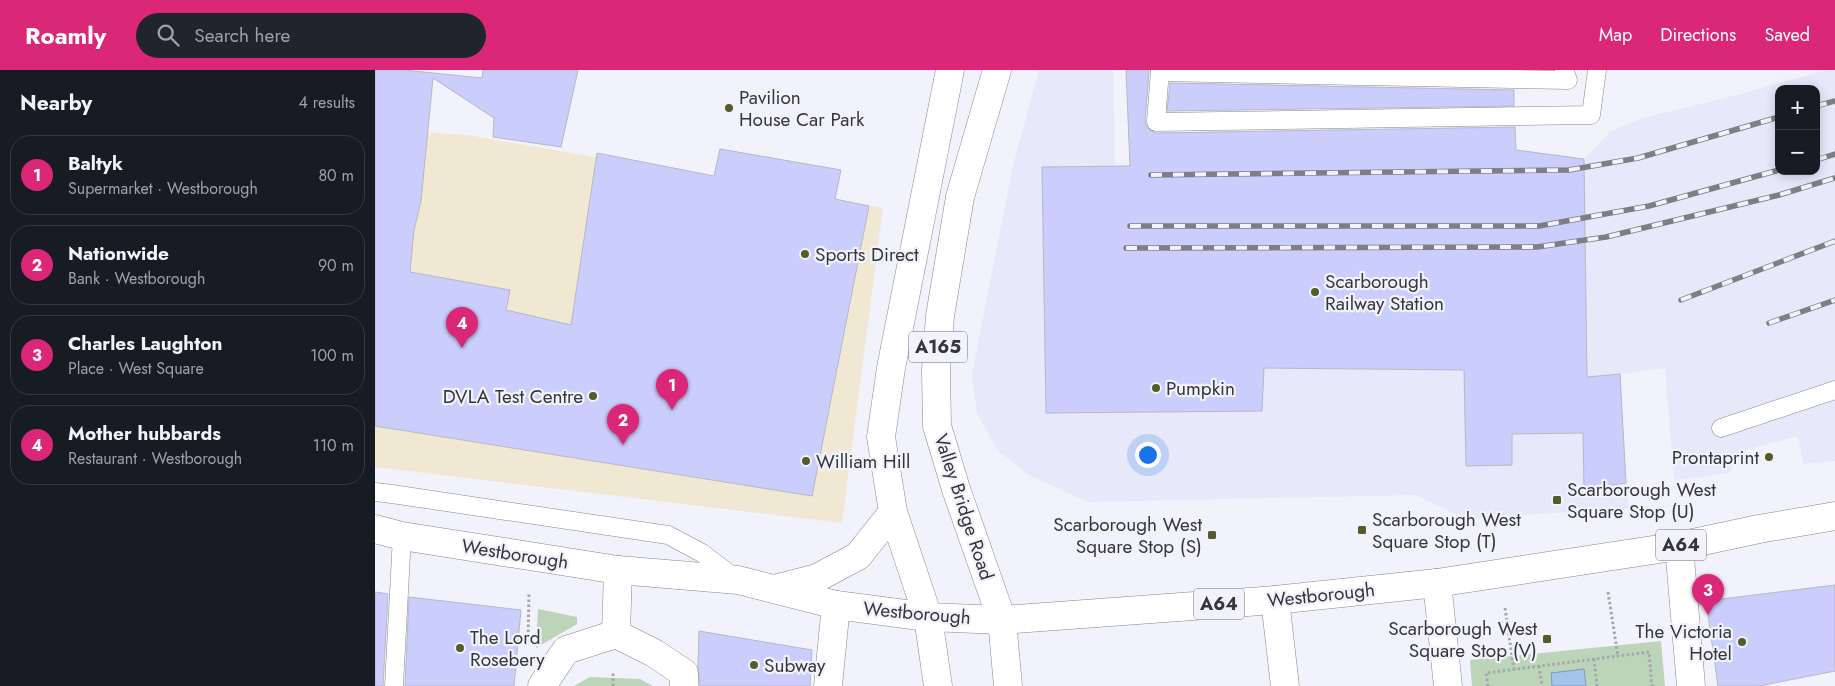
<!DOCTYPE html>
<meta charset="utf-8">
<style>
body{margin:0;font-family:Jost,sans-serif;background:#20242c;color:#f1f3f6}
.controls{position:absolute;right:15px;top:15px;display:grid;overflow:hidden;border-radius:10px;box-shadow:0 2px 12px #0003}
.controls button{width:45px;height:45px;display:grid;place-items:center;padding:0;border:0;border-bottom:1px solid #363941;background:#171b24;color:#f1f3f6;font:25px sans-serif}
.you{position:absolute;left:772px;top:384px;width:18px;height:18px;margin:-12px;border:4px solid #fff;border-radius:50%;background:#1a73e8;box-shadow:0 0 0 8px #1a73e833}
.badge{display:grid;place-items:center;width:32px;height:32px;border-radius:50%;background:#db2777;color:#fff;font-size:16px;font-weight:700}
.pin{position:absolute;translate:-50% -41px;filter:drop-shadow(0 1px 2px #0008)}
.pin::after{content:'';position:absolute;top:26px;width:18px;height:15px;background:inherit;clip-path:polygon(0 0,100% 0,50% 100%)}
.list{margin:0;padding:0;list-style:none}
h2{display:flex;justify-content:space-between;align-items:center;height:65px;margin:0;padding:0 20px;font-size:21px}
h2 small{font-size:16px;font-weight:400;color:#9ea1a6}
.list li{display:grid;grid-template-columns:32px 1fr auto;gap:15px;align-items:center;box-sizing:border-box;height:80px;margin:0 10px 10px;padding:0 10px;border:1px solid #363941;border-radius:20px}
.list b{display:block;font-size:19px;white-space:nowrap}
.list p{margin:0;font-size:16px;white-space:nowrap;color:#9ea1a6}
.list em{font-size:16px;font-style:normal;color:#9ea1a6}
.icon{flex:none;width:28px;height:28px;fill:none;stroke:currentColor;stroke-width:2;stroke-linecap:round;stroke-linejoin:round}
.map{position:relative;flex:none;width:1460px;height:616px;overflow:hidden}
header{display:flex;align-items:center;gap:30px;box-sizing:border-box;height:70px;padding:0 25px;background:#db2777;color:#fff}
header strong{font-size:24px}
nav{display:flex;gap:28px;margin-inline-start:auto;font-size:18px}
.search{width:350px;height:45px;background:#20242c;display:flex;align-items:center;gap:12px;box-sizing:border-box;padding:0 18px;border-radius:28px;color:#9ea1a6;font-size:19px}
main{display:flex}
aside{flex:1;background:#171b24}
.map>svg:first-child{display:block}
.commercial{fill:#f1e8d3}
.built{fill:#e7e8fa;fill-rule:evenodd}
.green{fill:#bcd5b8}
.water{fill:#a3c5eb;stroke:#829ab6}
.building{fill:#cbcdfc;stroke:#b7b8c2}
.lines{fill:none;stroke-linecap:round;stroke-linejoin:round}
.lane-casing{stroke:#868690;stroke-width:19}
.street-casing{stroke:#868690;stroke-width:29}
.primary-casing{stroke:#868690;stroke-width:29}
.highway-casing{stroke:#868690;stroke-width:29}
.path{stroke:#a6a6ae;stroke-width:3;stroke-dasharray:2.5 2.5;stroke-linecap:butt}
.lane{stroke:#fff;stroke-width:18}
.street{stroke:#fff;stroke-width:28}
.primary{stroke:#fff;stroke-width:28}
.highway{stroke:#fff;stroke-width:28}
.rail-casing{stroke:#7e7e84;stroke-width:5.5}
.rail{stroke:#f1f2fc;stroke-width:4;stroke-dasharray:11;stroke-linecap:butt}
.poi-dot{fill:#555b29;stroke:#f1f2fc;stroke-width:2}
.labels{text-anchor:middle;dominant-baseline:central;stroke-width:4.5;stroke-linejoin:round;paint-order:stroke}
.shield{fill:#f1f2fc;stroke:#6e6e74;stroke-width:1}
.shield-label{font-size:18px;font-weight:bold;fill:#36363a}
.poi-label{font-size:19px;fill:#36363a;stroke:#f1f2fc;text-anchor:start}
.street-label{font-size:19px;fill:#36363a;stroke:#f1f2fc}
</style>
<header>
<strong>Roamly</strong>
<div class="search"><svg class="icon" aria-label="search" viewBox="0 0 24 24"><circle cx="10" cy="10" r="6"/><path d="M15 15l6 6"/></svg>Search here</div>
<nav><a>Map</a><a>Directions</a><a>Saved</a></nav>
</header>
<main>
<aside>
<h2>Nearby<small>4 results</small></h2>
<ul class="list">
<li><span class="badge">1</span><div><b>Baltyk</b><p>Supermarket · Westborough</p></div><em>80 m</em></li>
<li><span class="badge">2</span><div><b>Nationwide</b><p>Bank · Westborough</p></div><em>90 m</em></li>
<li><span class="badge">3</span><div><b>Charles Laughton</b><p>Place · West Square</p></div><em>100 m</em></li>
<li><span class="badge">4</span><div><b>Mother hubbards</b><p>Restaurant · Westborough</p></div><em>110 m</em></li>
</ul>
</aside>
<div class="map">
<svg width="1460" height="616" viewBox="0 0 1460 616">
<rect width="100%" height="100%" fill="#f1f2fc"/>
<polygon class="commercial" points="0,59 93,65 508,138 467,453 0,397"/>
<path class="built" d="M664,0H738L740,96L1138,79L1209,89L1235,62L1264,49L1362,25L1452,0H1460V391L1428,394L1423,366L1365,381L1355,403L1299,410L1290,298L1245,304L1253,438L1091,449L1041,425L713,432L656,406L623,381L602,343L597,305L638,95ZM1404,19H1441V101H1404Z"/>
<g class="green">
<polygon points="163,539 202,547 202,554 161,578"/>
<polygon points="1286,571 1290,616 1097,616 1095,590"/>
<polygon points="215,607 265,609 278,616 199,616"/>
</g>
<polygon class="water" points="1209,599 1211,616 1177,616 1176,603"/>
<g class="building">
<polygon points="0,0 29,0 107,8 108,0 203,0 186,77 118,67 119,48 58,8 46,131 39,160 35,202 135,220 131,240 196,255 222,83 339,106 345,79 466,100 460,129 494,136 437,426 0,356"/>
<polygon points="751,0 774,0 770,52 772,57 776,61 781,63 1140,57 1141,80 1209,89 1212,307 1245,304 1251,413 1209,419 1208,363 1137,364 1137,395 1091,396 1089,300 889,298 887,341 671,343 667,97 755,96"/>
<polygon points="795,13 1139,20 1139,36 792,41"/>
<polygon points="1460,515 1460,601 1384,616 1343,616 1331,531"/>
<polygon points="0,522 13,524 8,616 0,616"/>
<polygon points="34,527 146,540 139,616 30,616"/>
<polygon points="324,561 437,580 435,616 325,616 323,596"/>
</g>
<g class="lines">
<g class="lane-casing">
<g id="lane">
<polyline points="785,0 781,52 1216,45 1222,0"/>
<polyline points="785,2 1193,10 1189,0"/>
<polyline points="1346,358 1460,320"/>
<polyline points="0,422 17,424 293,465 327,483 361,509"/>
<polyline points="19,616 27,466"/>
</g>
</g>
<g class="street-casing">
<g id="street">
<polyline points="0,459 27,466 243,500 363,510 461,535 553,547"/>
<polyline points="1304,476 1316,616"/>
<polyline points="1062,513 1073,616"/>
<polyline points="403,518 442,508 483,486 518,442"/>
<polyline points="900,530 910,616"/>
<polyline points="241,564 243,500"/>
<polyline points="167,616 191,580 241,564 279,583 309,603 309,616"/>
<polyline points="453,616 461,535"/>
</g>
</g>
<g class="primary-casing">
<g id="primary">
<polyline points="553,547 563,616"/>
<polyline points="627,550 633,616"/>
</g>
</g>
<g class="highway-casing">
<g id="highway">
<polyline points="575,0 516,298 506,367 518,442 553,547 627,550 900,530 1062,513 1304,476 1384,459 1460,446"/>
<polyline points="622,0 585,127 565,246 561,300 562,356 581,419 627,550"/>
</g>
</g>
<g class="path">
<polyline points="1233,522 1243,586"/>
<polyline points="1130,538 1139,600"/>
<polyline points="153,572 154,523"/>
<polyline points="1219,589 1222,616"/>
<polyline points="1164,596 1167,616"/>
<polyline points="238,616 238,602"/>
<polyline points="1113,616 1111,603 1274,582 1277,616"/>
</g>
<use href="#lane" class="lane"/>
<use href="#street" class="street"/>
<use href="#primary" class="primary"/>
<use href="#highway" class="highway"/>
<g class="rail-casing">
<g id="rail">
<polyline points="1441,36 1460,31"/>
<polyline points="1441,90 1460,84"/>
<polyline points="776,105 1194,100 1263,88 1404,47"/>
<polyline points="755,156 1164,156 1274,136 1404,100"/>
<polyline points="751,178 1162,177 1231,167 1404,125 1460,108"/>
<polyline points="1306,230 1460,171"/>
<polyline points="1394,253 1460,230"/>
</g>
</g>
<use href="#rail" class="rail"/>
</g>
<g class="poi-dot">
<circle cx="354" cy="38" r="5"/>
<circle cx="430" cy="184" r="5"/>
<circle cx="940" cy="222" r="5"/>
<circle cx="781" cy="318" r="5"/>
<circle cx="218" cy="326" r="5"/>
<circle cx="1394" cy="387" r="5"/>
<circle cx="431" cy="391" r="5"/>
<rect x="1177" y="425" width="10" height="10" rx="2.5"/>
<rect x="982" y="455" width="10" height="10" rx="2.5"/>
<rect x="832" y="460" width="10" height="10" rx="2.5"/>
<rect x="1167" y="564" width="10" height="10" rx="2.5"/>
<circle cx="1367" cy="572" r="5"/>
<circle cx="85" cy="578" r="5"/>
<circle cx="379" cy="595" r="5"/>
</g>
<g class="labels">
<g class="shield">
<rect x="534" y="261.5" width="58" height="31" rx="4"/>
<rect x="1281" y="459.5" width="50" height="31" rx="4"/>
<rect x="819" y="518.5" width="50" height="31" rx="4"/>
</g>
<g class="shield-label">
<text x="563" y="277">A165</text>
<text x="1306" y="475">A64</text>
<text x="844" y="534">A64</text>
</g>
<g class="poi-label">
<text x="364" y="27">Pavilion<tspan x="364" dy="22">House Car Park</tspan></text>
<text x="440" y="184">Sports Direct</text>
<text x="950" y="211">Scarborough<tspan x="950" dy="22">Railway Station</tspan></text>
<text x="791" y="318">Pumpkin</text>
<text x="208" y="326" text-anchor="end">DVLA Test Centre</text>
<text x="1384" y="387" text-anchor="end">Prontaprint</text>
<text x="441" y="391">William Hill</text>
<text x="1192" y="419">Scarborough West<tspan x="1192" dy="22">Square Stop (U)</tspan></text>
<text x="997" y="449">Scarborough West<tspan x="997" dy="22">Square Stop (T)</tspan></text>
<text x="827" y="454" text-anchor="end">Scarborough West<tspan x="827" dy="22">Square Stop (S)</tspan></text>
<text x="1162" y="558" text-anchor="end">Scarborough West<tspan x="1162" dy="22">Square Stop (V)</tspan></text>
<text x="1357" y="561" text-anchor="end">The Victoria<tspan x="1357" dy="22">Hotel</tspan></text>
<text x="95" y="567">The Lord<tspan x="95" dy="22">Rosebery</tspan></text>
<text x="389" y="595">Subway</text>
</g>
<g class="street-label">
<text transform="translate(589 437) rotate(72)">Valley Bridge Road</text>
<text transform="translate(140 484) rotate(9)">Westborough</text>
<text transform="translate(946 525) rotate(-6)">Westborough</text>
<text transform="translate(542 543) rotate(5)">Westborough</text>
</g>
</g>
</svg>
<div class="controls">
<button>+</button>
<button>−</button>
</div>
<div class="you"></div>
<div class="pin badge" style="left:297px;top:340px">1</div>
<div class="pin badge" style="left:248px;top:375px">2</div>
<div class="pin badge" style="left:1333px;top:545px">3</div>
<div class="pin badge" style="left:87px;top:278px">4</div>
</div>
</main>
